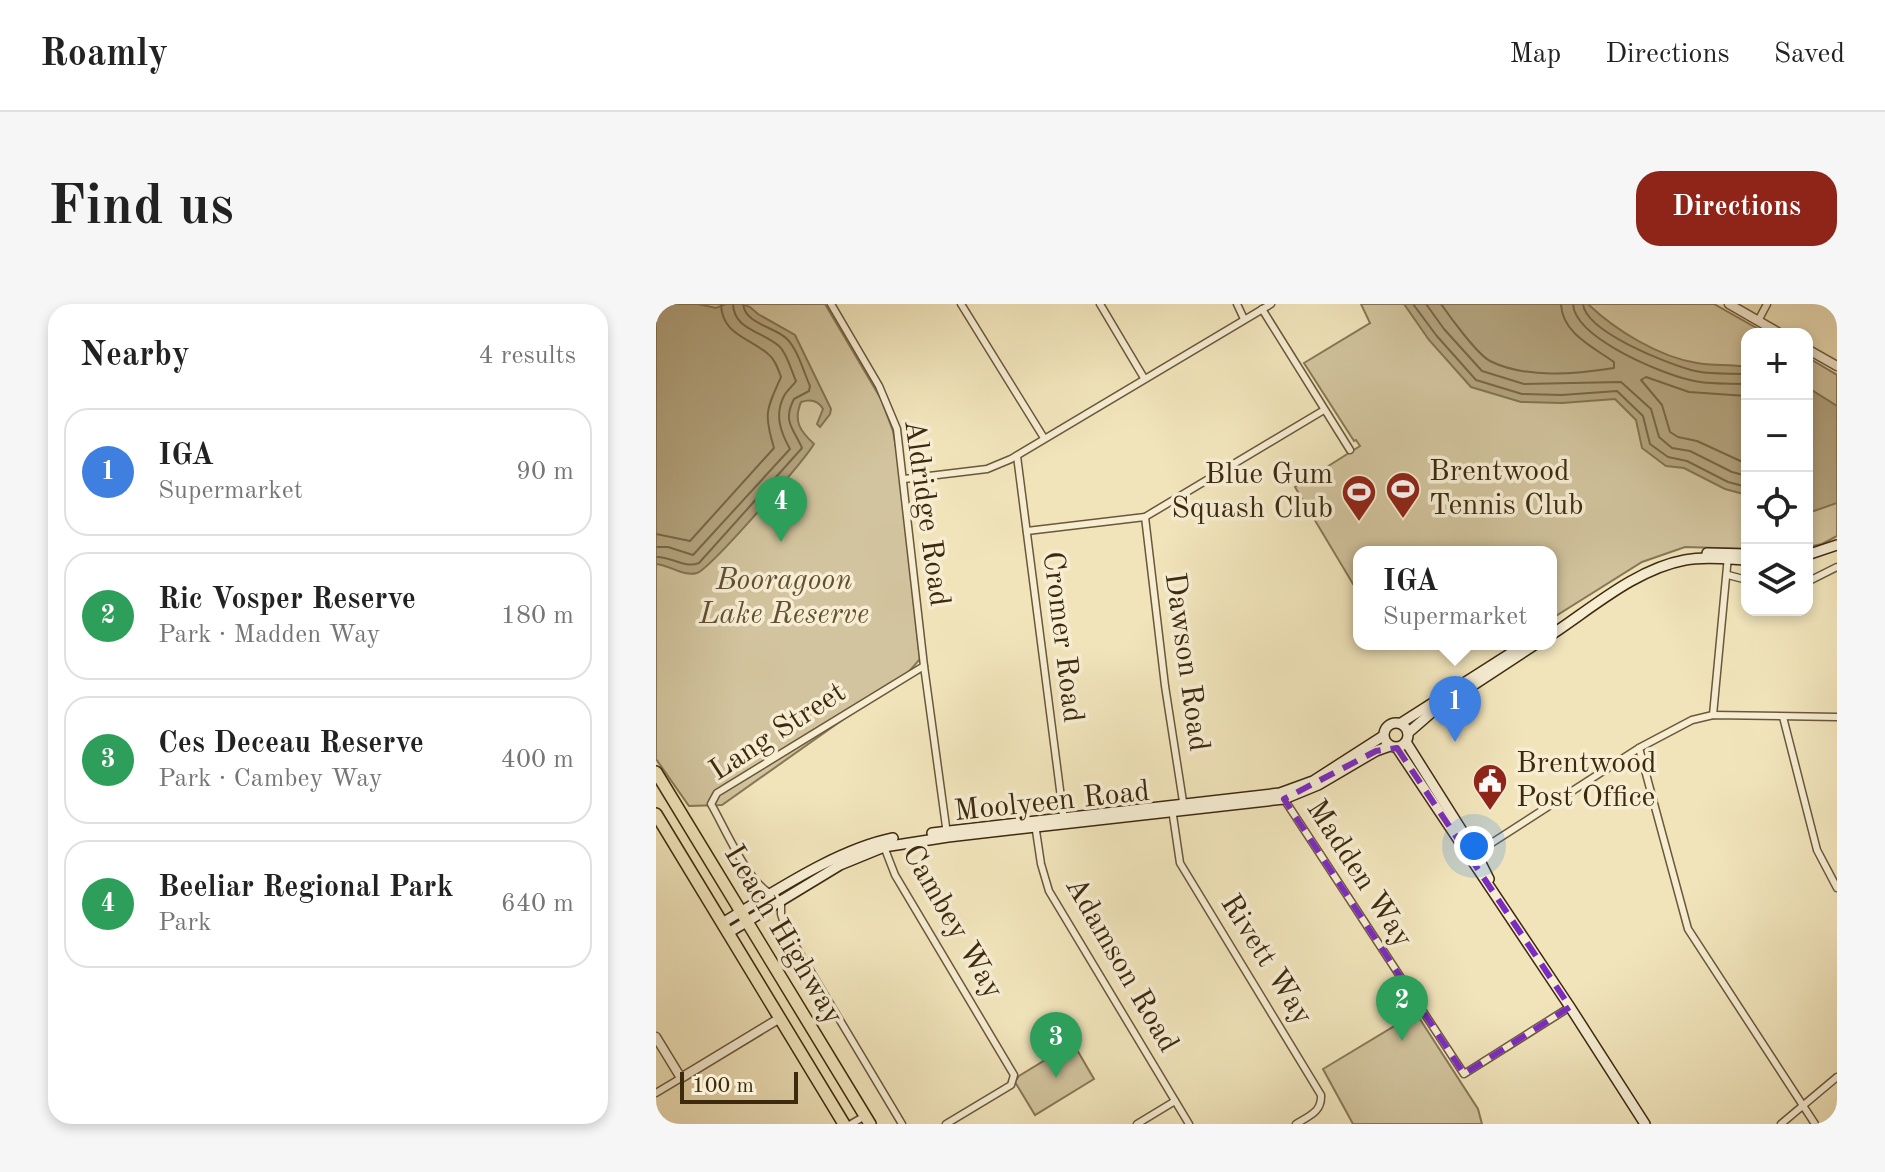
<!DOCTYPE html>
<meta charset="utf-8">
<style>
body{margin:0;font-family:"Old Standard TT",serif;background:#f6f6f6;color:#222}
.controls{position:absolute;right:24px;top:24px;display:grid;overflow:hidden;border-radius:16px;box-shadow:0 4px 12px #0003}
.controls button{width:72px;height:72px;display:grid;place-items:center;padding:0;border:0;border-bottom:2px solid #e0e0e0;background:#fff;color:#222;font:40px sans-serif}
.scale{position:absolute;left:24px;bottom:20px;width:118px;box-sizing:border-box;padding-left:8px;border:4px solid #3d2a0e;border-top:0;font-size:22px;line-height:28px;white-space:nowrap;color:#3d2a0e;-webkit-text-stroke:6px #f6edd3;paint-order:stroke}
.you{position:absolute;left:818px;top:542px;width:28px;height:28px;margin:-20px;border:6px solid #fff;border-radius:50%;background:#1a73e8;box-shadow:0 0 0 12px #1a73e833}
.badge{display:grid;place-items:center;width:52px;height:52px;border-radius:50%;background:#8f2418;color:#fff;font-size:26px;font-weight:700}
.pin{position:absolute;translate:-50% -66px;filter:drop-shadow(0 2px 4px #0008)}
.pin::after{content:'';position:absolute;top:42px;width:28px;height:24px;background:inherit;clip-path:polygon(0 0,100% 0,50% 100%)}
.popup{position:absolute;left:697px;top:242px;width:204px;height:104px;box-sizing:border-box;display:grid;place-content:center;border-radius:16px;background:#fff;filter:drop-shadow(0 2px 6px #0005);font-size:26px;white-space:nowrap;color:#767676}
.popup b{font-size:30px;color:#222}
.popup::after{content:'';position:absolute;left:50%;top:100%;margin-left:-16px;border:16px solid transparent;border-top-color:#fff}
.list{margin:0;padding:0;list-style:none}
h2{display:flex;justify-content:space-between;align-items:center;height:104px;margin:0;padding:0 32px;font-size:34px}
h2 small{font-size:26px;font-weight:400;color:#767676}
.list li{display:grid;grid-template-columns:52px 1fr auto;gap:24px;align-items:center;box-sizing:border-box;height:128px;margin:0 16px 16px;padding:0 16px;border:2px solid #e0e0e0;border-radius:24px}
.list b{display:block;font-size:30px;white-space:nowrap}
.list p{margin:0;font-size:26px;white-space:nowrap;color:#767676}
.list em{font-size:26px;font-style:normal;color:#767676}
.icon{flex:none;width:44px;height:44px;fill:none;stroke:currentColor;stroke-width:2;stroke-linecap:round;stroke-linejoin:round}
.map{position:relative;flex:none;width:1181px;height:820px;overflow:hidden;border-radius:24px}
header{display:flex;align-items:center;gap:48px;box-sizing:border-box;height:112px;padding:0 40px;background:#fff;border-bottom:2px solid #e0e0e0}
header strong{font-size:38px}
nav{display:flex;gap:44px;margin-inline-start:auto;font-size:28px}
.intro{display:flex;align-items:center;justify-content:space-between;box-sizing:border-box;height:192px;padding:0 48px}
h1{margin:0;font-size:56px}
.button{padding:20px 36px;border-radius:24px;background:#8f2418;color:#fff;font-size:28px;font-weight:700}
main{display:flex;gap:48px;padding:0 48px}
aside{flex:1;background:#fff;border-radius:24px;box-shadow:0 4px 12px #0003}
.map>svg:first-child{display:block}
.green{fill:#d2c49e;stroke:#887756;stroke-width:2}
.water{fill:#b4a580;stroke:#847452;stroke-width:2}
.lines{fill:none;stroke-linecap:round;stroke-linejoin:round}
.shore{stroke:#786847;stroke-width:2}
.minor-casing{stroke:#6a5839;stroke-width:9}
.tertiary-casing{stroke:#6a5839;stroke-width:11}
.secondary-casing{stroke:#3d2a0e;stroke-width:12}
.trunk-casing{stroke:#3d2a0e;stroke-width:14}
.minor{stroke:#f6edd3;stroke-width:6}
.tertiary{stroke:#f6edd3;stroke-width:8}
.secondary{stroke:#f6edd3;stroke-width:9}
.trunk{stroke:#f1e4bb;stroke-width:11}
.marked{fill:none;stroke:#7b2cbf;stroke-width:6;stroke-dasharray:16 10;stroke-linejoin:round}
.labels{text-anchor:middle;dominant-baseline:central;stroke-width:7;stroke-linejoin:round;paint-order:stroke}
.poi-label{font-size:30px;fill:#3d2a0e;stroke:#f6edd3;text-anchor:start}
.street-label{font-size:30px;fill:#3d2a0e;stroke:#f6edd3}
.park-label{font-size:30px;font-style:italic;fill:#625032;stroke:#f6edd3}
</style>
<header>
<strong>Roamly</strong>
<nav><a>Map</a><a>Directions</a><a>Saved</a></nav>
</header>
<div class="intro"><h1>Find us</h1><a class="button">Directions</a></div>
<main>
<aside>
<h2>Nearby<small>4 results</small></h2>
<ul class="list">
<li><span class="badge" style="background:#3f7fe0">1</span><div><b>IGA</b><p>Supermarket</p></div><em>90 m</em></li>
<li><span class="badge" style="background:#2e9e5b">2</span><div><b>Ric Vosper Reserve</b><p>Park · Madden Way</p></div><em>180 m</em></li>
<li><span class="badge" style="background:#2e9e5b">3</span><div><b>Ces Deceau Reserve</b><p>Park · Cambey Way</p></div><em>400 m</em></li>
<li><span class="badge" style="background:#2e9e5b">4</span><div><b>Beeliar Regional Park</b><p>Park</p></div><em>640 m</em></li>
</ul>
</aside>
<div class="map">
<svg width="1181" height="820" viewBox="0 0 1181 820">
<rect width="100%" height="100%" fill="#f1e4bb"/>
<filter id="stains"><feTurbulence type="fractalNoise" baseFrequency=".0025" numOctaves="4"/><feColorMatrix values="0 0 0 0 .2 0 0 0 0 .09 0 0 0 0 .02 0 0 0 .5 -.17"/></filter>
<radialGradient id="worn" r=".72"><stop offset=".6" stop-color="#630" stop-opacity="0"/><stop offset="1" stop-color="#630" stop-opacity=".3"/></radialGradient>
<g class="green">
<polygon points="0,0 169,0 225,95 237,127 242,155 264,355 250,371 66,501 33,502 0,455"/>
<polygon points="705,0 1058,0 1111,30 1091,30 1091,245 1029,243 986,258 895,315 895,248 703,248 703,290 639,183 704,142 700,136 698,137 648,59 714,19"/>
<polygon points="1151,53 1181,71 1181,232 1166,240 1151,243"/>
<polygon points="760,709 822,805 826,820 697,820 667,765"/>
<polygon points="417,739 438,775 379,811 359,778 363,772"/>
</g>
<g class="water">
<path d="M0,0H42L60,4L70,0H86L94,3L102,10L139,31L175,105L174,110L164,123L161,120L167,105C162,96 154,95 145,98C137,117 144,127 158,140C147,158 55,264 41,269C27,273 14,261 0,260Z"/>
<path d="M748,0H932C959,26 1003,53 1041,59C1057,62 1075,60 1091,63V191L1069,185L1028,164L1010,162L986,144L980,116L959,95L906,99L865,98L815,83L773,36Z"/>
<polygon points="1151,83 1181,102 1181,199 1158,207 1151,206"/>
</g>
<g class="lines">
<g class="shore">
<polyline points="757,0 780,31 820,76 866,90 906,91 961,87 987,112 994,140 1012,153 1031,157 1072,178 1091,183"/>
<polyline points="770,0 788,25 826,67 868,80 965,78 995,105 1003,133 1016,144 1034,147 1076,168 1091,172"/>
<path d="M785,0C794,13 821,50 834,57C870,75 920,70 958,64V58C937,43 906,29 905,0"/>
<path d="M917,0C919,34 1004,69 1034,76C1052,81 1073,79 1091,80"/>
<path d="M927,0C930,28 1010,59 1035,66C1052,71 1073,69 1091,70"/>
<polyline points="1091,92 1033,88 990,73 985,76 1006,101 1014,128 1022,133 1041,137 1091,160"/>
<path d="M0,230L34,237L118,144C107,108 111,105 125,73C122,65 119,55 112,50C93,33 66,31 65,0"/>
<path d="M0,243H12L37,251L134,145C125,129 118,111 128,92C131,86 137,82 140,77C135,66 131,49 123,42C106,27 78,26 77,0"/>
<path d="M0,253C15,252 28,265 43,259L146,144C138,125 126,118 138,95L153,87L154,82C148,69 142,46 131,35C118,22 90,21 87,0"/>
</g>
<g class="minor-casing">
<g id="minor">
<polyline points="175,0 223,82 241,125 268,362 291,530"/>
<polyline points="305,0 388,134"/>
<polyline points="444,0 488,74"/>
<polyline points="581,0 588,15"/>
<polyline points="606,5 694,146"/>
<polyline points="1102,17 1111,0"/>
<polyline points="361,152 408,517"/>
<polyline points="248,175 331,165 355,155 615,0"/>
<polyline points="489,213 509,382 528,504"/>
<polyline points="371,227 489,213 668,106"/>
<polyline points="1072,271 1091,276"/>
<polyline points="1151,278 1181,263"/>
<polyline points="1057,411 1072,252"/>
<polyline points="1127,413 1161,546 1181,584"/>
<polyline points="983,444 1032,625 1159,820"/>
<polyline points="628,495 808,770 914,703"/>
<path d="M516,505L524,559L665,791C666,808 653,812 640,820"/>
<polyline points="379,520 385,560 393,587 533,820"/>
<polyline points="227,540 239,571 358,771 355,781 290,820"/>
<polyline points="817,551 983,444 1036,416 1057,411 1181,413"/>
<path d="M115,590C91,577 69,524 55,500L61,489L268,362"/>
<polyline points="125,597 125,610 130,626 246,820"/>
<polyline points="0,789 25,774"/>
<polyline points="195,820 209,812"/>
<polyline points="481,820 519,797"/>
<polyline points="1125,820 1181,773"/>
</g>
</g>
<g class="tertiary-casing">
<g id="tertiary">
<polyline points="1073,0 1125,30"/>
<polyline points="1151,45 1181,62"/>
<polyline points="0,733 25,774 124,714"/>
</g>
</g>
<g class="secondary-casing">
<g id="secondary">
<polyline points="1051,249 1091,250"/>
<polyline points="1151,251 1181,241"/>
<path d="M895,331C936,304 980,265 1029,256C1049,252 1071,255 1091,256"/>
<circle cx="740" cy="431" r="12"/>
<polyline points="745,419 869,340"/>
<polyline points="752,429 775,409 880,340"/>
<polyline points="750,438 820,549 833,575"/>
<polyline points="741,444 914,703 989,820"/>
<polyline points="276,529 624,489 657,477 727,432"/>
<path d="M66,619C117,589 179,546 237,534"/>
<polyline points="72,629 184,561 228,543 292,533 628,495 662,481 720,447 734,442"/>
</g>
</g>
<g class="trunk-casing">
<g id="trunk">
<polyline points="0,468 214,820"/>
<polyline points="0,510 188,820"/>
</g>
</g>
<use href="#minor" class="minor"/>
<use href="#tertiary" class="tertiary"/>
<use href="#secondary" class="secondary"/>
<use href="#trunk" class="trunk"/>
</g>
<path class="marked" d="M741,444L914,703L808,770L628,495L720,447Z"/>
<defs>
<g id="stadium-pin" transform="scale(1.8)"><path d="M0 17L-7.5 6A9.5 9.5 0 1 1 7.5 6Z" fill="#8f2418" stroke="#f6edd3"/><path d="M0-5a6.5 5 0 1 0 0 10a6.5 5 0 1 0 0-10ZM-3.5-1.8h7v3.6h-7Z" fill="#fff"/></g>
<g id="civic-pin" transform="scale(1.8)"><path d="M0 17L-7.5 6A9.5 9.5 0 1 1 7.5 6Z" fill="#8f2418" stroke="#f6edd3"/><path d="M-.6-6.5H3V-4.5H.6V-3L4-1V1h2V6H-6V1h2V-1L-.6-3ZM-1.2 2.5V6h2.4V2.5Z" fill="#fff"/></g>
</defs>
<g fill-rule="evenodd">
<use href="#stadium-pin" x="747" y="185"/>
<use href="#stadium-pin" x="703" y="188"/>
<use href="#civic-pin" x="834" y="477"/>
</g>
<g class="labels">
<g class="poi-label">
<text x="773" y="168">Brentwood<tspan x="773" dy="34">Tennis Club</tspan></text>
<text x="677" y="171" text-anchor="end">Blue Gum<tspan x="677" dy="34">Squash Club</tspan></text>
<text x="860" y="460">Brentwood<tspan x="860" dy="34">Post Office</tspan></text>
</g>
<g class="street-label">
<text transform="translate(270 209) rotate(82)">Aldridge Road</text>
<text transform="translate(406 333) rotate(83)">Cromer Road</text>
<text transform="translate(530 358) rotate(82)">Dawson Road</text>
<text transform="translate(122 428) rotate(-33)">Lang Street</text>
<text transform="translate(396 498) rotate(-6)">Moolyeen Road</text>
<text transform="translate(703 570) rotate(57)">Madden Way</text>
<text transform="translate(296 618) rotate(60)">Cambey Way</text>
<text transform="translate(127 631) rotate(59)">Leach Highway</text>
<text transform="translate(610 656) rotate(58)">Rivett Way</text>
<text transform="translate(465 661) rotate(60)">Adamson Road</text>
</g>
<g class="park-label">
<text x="128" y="277">Booragoon<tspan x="128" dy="34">Lake Reserve</tspan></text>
</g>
</g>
<rect width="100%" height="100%" filter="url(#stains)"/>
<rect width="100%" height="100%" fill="url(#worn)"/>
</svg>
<div class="controls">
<button>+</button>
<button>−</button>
<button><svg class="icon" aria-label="locate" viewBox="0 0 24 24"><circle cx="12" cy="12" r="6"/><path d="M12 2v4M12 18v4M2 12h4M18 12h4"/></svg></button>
<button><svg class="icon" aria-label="layers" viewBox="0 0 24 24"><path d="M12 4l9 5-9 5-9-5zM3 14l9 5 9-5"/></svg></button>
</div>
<div class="scale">100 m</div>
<div class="you"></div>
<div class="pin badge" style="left:799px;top:438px;background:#3f7fe0">1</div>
<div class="popup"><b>IGA</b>Supermarket</div>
<div class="pin badge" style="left:746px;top:737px;background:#2e9e5b">2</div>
<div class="pin badge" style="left:400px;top:774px;background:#2e9e5b">3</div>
<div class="pin badge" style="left:125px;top:238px;background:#2e9e5b">4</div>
</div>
</main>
